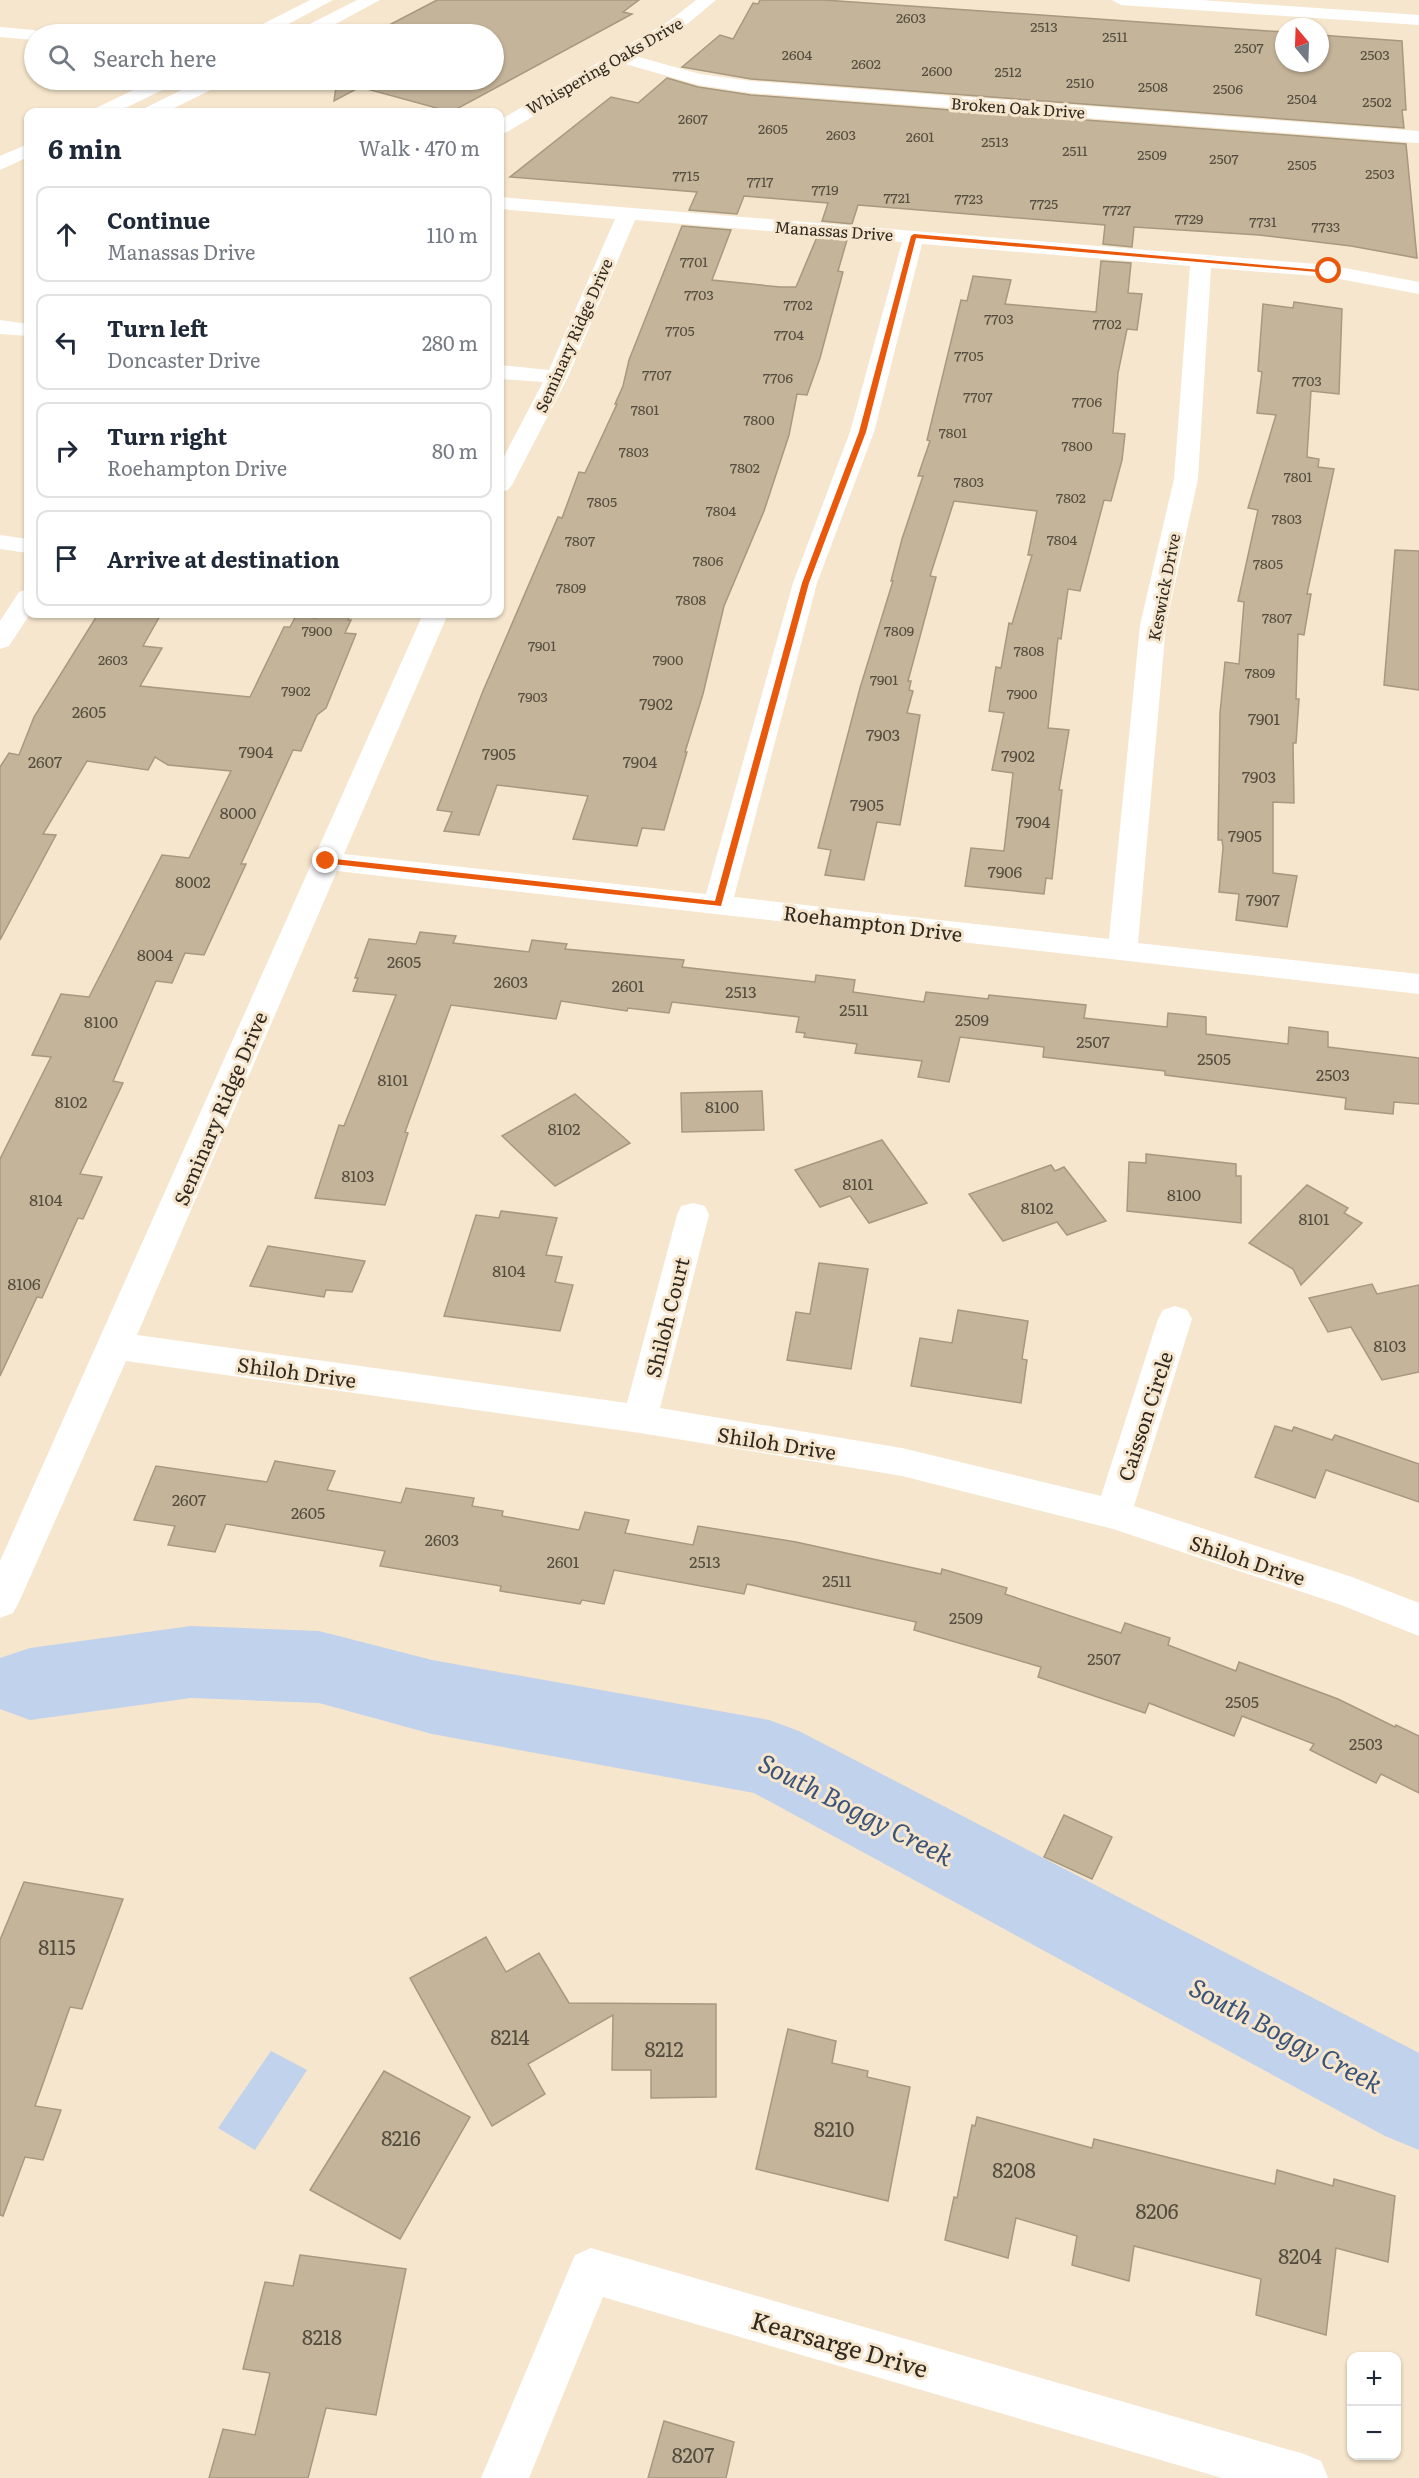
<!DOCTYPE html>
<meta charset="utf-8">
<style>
body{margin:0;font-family:Literata,serif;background:#f2f2f3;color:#1f2937}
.controls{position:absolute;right:18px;bottom:18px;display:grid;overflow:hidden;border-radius:12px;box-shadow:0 2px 4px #0004}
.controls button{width:54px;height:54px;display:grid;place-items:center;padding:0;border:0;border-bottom:2px solid #e0e1e3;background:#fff;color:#1f2937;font:30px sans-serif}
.compass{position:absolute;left:1275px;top:18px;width:54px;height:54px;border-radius:50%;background:#fff;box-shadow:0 2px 4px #0004;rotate:341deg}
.stop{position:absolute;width:18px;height:18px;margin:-14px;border:4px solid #ea580c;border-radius:50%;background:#fff}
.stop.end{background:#ea580c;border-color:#fff;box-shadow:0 2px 6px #0008}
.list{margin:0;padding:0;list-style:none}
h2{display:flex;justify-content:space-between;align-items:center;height:78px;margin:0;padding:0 24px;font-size:26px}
h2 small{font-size:20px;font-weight:400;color:#747a83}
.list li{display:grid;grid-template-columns:39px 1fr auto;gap:18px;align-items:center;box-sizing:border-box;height:96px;margin:0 12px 12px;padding:0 12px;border:2px solid #e0e1e3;border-radius:12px}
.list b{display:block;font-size:22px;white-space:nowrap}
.list p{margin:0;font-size:20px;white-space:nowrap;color:#747a83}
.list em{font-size:20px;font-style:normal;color:#747a83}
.icon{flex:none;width:33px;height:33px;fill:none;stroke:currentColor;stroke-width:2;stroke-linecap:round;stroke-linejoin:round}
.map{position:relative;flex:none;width:1419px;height:2478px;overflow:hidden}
.search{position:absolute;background:#fff;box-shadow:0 2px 4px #0004;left:24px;top:24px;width:480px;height:66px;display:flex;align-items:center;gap:15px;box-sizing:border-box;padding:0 21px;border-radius:33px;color:#747a83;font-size:22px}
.panel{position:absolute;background:#fff;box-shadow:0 2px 4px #0004;left:24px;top:108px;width:480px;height:510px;border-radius:12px}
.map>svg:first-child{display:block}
.water{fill:#c1d2ec}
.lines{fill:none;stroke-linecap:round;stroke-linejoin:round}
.river{fill:#c1d2ec;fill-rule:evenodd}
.building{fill:#c4b49a;stroke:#a79880;stroke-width:1.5}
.minor{fill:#fff;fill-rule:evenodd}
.major{fill:#fff;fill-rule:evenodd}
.route{fill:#ea580c}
.labels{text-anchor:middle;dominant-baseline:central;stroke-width:6;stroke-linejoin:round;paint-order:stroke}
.far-number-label{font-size:14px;fill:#544c3e}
.far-street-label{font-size:16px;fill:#2f2920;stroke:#f6e6cd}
.number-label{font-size:16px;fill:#544c3e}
.street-label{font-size:20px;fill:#2f2920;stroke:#f6e6cd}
.near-number-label{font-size:20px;fill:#544c3e}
.near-street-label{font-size:24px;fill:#2f2920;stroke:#f6e6cd}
.near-water-label{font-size:26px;font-style:italic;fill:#3a5379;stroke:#f6e6cd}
</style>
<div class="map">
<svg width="1419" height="2478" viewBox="0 0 1419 2478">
<rect width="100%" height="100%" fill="#f6e6cd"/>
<polygon class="water" points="271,2051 307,2070 255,2150 218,2128"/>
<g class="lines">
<polygon class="river" points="191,1626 319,1631 432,1660 769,1720 799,1731 1419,2053 1419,2150 1385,2136 754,1793 432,1734 319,1703 191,1698 30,1720 0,1709 0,1658 30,1648"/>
</g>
<g class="building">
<polygon points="437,0 639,0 623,12 632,14 451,112 360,87 334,101 337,80 494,80 494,34 372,34"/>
<polygon points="760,0 824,0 1284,32 1284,63 1320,63 1320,35 1402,41 1406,110 1402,110 1404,128 751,79 682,67 720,35 733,39 753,3 758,4"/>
<polygon points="667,78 698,87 751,95 1406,144 1417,258 1351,246 1259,235 1134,227 1132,247 1103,244 1105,225 858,205 852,224 822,221 828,203 744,196 737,214 689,210 697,192 510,177 611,97 638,103"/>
<polygon points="682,226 731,230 712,280 780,287 796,287 817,237 847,240 838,271 843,272 820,358 807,395 797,394 789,435 764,511 724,606 703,694 685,752 687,752 664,830 642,828 637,846 573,839 588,796 497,785 479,835 444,831 452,812 437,810 483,691 558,517 562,518 579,472 585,473 617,404 615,404 623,386 629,360"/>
<polygon points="1101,261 1131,263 1128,293 1142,294 1137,330 1127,329 1118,373 1113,433 1125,434 1122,460 1111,501 1104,500 1080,591 1068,589 1061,639 1058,638 1048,728 1069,730 1059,790 1062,790 1052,879 1046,878 1044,894 965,886 971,848 1004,851 1013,773 992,770 1004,713 989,711 996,667 1001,668 1009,623 1012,624 1032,555 1028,555 1037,511 954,501 930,576 936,577 908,681 911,681 909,690 913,691 907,713 920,715 900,825 877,822 864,880 825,875 831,850 818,848 860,688 893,581 891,581 902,539 923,476 918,476 930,441 927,440 961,300 967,301 973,276 1011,280 1005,304 1096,312"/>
<polygon points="1294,302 1342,309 1339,394 1311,391 1307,457 1319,459 1318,467 1334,469 1307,594 1311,594 1304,635 1298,634 1296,699 1299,699 1296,743 1293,743 1294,803 1273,802 1273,873 1297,876 1287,927 1236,920 1239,894 1219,892 1223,848 1222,840 1218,840 1220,713 1225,662 1239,664 1244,602 1238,601 1258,510 1248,508 1276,415 1257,413 1262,372 1258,371 1263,304 1293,308"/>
<polygon points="1395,550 1419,551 1419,690 1384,685"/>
<polygon points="98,614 161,614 143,646 162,648 140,686 250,697 284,627 290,627 296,616 316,618 318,614 350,614 348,620 351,620 345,633 356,634 326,708 317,715 301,751 293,750 241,864 246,864 204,955 185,953 172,983 156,981 113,1081 123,1083 80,1174 102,1177 83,1219 78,1218 42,1298 37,1297 0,1376 0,1159 51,1057 32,1055 61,994 89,997 162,855 189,858 231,771 168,765 155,757 148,770 87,761 43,834 56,835 0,940 0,767 9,753 19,755 34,717"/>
<polygon points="420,932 456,936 453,943 529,952 532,940 567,944 565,949 684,960 682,967 815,982 816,975 855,980 853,992 924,1002 926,992 988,999 989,995 1086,1005 1084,1018 1167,1027 1168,1013 1206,1017 1206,1034 1288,1044 1289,1027 1328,1032 1328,1047 1419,1058 1419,1104 1394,1102 1393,1114 1345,1109 1346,1098 1165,1075 1165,1071 1043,1057 1044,1047 960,1037 949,1082 918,1077 922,1061 855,1053 857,1044 804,1037 805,1033 796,1032 799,1017 672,1002 669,1013 628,1008 627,1011 561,1001 556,1019 451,1005 405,1132 408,1133 385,1205 315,1198 339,1125 344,1126 396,995 353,991 358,978 355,978 369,939 416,944"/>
<polygon points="762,1091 764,1130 682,1132 681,1093"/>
<polygon points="575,1094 630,1143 555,1186 502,1136"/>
<polygon points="882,1140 927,1203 869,1223 850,1196 820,1207 795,1170"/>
<polygon points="1146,1154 1236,1164 1236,1176 1241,1176 1241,1223 1127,1211 1129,1162 1146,1163"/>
<polygon points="1051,1165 1055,1171 1064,1167 1106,1221 1067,1235 1057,1222 1003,1241 969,1194"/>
<polygon points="1307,1185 1348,1208 1344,1213 1362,1223 1301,1285 1293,1269 1249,1243"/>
<polygon points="501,1211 557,1218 546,1255 562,1257 555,1282 573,1285 560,1331 444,1316 476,1215 499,1218"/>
<polygon points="268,1246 365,1261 352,1292 326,1290 324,1297 250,1286"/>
<polygon points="819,1263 868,1269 851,1369 787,1360 796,1312 810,1314"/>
<polygon points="1372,1284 1377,1294 1419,1285 1419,1372 1382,1380 1351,1327 1328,1332 1309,1298"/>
<polygon points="958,1310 1028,1321 1022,1359 1027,1360 1021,1403 911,1386 920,1338 952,1343"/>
<polygon points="1275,1426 1292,1431 1294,1427 1332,1440 1335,1435 1419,1464 1419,1502 1326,1470 1315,1498 1255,1477"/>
<polygon points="275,1461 335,1471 327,1490 401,1503 406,1488 474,1498 472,1506 503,1511 502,1516 579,1530 585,1512 629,1520 625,1533 693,1545 698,1526 796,1542 941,1574 942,1569 1007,1588 1005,1594 1121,1633 1125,1623 1170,1638 1168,1645 1236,1671 1239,1662 1338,1699 1395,1727 1396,1725 1419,1736 1419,1793 1381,1774 1376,1783 1310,1750 1314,1744 1242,1716 1234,1736 1149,1703 1145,1713 1038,1677 1041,1667 914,1630 916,1622 747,1584 744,1594 614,1570 604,1604 582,1600 580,1604 500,1591 501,1586 380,1566 385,1551 226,1524 215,1552 168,1545 175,1526 134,1520 156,1466 267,1482"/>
<polygon points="1064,1815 1112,1837 1092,1879 1044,1857"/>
<polygon points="24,1882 123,1899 82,2009 70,2007 35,2106 61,2110 43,2160 25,2157 3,2216 0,2215 0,1940"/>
<polygon points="486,1937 506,1972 539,1953 569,2003 716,2004 716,2097 651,2098 651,2070 612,2070 613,2015 528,2064 545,2094 492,2126 410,1978"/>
<polygon points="788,2029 836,2041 832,2063 868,2071 867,2077 910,2087 888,2201 756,2169"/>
<polygon points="384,2071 470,2117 400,2239 310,2190"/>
<polygon points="977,2117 1092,2148 1094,2139 1275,2184 1277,2170 1333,2186 1334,2179 1395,2196 1388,2262 1336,2248 1326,2335 1256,2315 1261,2279 1134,2246 1129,2281 1072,2265 1077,2236 1016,2218 1008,2258 945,2240 954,2197 957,2198 972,2125 975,2126"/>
<polygon points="300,2255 406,2269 376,2415 326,2408 308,2478 209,2478 223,2429 255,2435 270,2373 243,2369 265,2282 293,2286"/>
<polygon points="664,2421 734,2442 726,2478 648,2478"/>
</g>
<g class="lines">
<g class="minor">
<polygon points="696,0 716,0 680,30 635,56 700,74 751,81 1419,131 1419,143 751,93 698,85 622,63 507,132 500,134 500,120 668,22"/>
<polygon points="1112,0 1201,0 1419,15 1419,25 1121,5"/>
<polygon points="0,27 34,30 43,34 34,34 34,40 0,37"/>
<path d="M500,197L1329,265L1419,282V294L1329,277L1211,268L1198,479L1166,625L1138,943L1419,974V994L337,871L137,1335L627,1403L677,1215L681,1206L693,1203L705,1206L709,1215L660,1408L902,1448L1101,1496L1158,1319L1163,1310L1175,1306L1187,1310L1192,1319L1134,1506L1352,1577L1419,1603V1636L1341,1605L1113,1529L902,1476L640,1433L126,1361L19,1602L13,1613L0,1618V1561L423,614H448L344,854L706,894L793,583L850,432L902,242L635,220L568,377L512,485L508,490L500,492V464L543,382L500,379V365L549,370L615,219L500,209ZM922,244L1190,266L1174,479L1140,625L1109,939L734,897L817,583L874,432Z"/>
<polygon points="0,320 28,324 28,336 0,334"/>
<polygon points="0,535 28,539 28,553 0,549"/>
<polygon points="28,589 30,614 9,646 0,649 0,621 19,592"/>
<polygon points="591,2248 1304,2454 1321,2461 1328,2478 1222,2478 603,2297 529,2478 481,2478 575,2255"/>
</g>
<g class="major">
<polygon points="310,0 333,0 270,34 248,34 251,30"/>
<polygon points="357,0 380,0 317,34 295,34 298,30"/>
<polygon points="154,80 177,80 175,84 117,112 93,112 96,108"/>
<polygon points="202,80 225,80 223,84 166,112 142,112 145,108"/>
<polygon points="28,144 28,157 0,170 0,156"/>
</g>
</g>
<polygon class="route" points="914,234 1332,271 1329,273 916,238 866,432 809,583 721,906 323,863 326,858 715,901 802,583 859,432 911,236"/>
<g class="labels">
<g class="far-number-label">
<text x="911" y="17">2603</text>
<text x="1044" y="26">2513</text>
<text x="1115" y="36">2511</text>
<text x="1249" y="47">2507</text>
<text x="797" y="54">2604</text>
<text x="1375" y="54">2503</text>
<text x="866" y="63">2602</text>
<text x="937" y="70">2600</text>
<text x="1008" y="71">2512</text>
<text x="1080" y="82">2510</text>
<text x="1153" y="86">2508</text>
<text x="1228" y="88">2506</text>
<text x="1302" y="98">2504</text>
<text x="1377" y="101">2502</text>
<text x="693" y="118">2607</text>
<text x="773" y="128">2605</text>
<text x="841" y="134">2603</text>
<text x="920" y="136">2601</text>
<text x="995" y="141">2513</text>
<text x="1075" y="150">2511</text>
<text x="1152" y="154">2509</text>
<text x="1224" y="158">2507</text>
<text x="1302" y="164">2505</text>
<text x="1380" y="173">2503</text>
<text x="686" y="175">7715</text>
<text x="760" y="181">7717</text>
<text x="825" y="189">7719</text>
<text x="897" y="197">7721</text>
<text x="969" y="198">7723</text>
<text x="1044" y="203">7725</text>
<text x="1117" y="209">7727</text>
<text x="1189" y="218">7729</text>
<text x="1263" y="221">7731</text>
<text x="1326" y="226">7733</text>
<text x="694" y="261">7701</text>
<text x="699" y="294">7703</text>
<text x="798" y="304">7702</text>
<text x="999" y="318">7703</text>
<text x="1107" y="323">7702</text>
<text x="680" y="330">7705</text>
<text x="789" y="334">7704</text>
<text x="969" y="355">7705</text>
<text x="657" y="374">7707</text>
<text x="778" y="377">7706</text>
<text x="1307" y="380">7703</text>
<text x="978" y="396">7707</text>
<text x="1087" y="401">7706</text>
<text x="645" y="409">7801</text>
<text x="759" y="419">7800</text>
<text x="953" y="432">7801</text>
<text x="1077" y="445">7800</text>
<text x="634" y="451">7803</text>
<text x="745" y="467">7802</text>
<text x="1298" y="476">7801</text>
<text x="969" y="481">7803</text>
<text x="1071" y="497">7802</text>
<text x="602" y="501">7805</text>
<text x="721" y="510">7804</text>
<text x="1287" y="518">7803</text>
<text x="1062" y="539">7804</text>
<text x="580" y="540">7807</text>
<text x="708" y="560">7806</text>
<text x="1268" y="563">7805</text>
<text x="571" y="587">7809</text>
<text x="691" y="599">7808</text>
<text x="1277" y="617">7807</text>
<text x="317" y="630">7900</text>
<text x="899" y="630">7809</text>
<text x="542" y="645">7901</text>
<text x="1029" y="650">7808</text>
<text x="113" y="659">2603</text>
<text x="668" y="659">7900</text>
<text x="1260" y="672">7809</text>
<text x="884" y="679">7901</text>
<text x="296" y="690">7902</text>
<text x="1022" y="693">7900</text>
<text x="533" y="696">7903</text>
</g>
<g class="far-street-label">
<text transform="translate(604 65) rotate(-30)">Whispering Oaks Drive</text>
<text transform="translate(1018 107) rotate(4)">Broken Oak Drive</text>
<text transform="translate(834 230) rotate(4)">Manassas Drive</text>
<text transform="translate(573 335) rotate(-66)">Seminary Ridge Drive</text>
<text transform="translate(1163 587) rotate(-79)">Keswick Drive</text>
</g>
<g class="number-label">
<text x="656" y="703">7902</text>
<text x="89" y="711">2605</text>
<text x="1264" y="718">7901</text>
<text x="883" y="734">7903</text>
<text x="256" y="751">7904</text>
<text x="499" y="753">7905</text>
<text x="1018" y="755">7902</text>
<text x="45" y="761">2607</text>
<text x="640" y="761">7904</text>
<text x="1259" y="776">7903</text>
<text x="867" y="804">7905</text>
<text x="238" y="812">8000</text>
<text x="1033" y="821">7904</text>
<text x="1245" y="835">7905</text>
<text x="1005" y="871">7906</text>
<text x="193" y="881">8002</text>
<text x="1263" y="899">7907</text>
<text x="155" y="954">8004</text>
<text x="404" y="961">2605</text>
<text x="511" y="981">2603</text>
<text x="628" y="985">2601</text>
<text x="741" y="991">2513</text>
<text x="854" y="1009">2511</text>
<text x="972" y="1019">2509</text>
<text x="101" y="1021">8100</text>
<text x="1093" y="1041">2507</text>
<text x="1214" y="1058">2505</text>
<text x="1333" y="1074">2503</text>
<text x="393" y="1079">8101</text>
<text x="71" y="1101">8102</text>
<text x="722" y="1106">8100</text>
<text x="564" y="1128">8102</text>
<text x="358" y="1175">8103</text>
<text x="858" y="1183">8101</text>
<text x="1184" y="1194">8100</text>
<text x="46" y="1199">8104</text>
<text x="1037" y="1207">8102</text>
<text x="1314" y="1218">8101</text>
<text x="509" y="1270">8104</text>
<text x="24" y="1283">8106</text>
<text x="1390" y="1345">8103</text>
<text x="189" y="1499">2607</text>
<text x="308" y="1512">2605</text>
<text x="442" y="1539">2603</text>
<text x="563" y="1561">2601</text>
<text x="705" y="1561">2513</text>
<text x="837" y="1580">2511</text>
<text x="966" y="1617">2509</text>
<text x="1104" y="1658">2507</text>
<text x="1242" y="1701">2505</text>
<text x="1366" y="1743">2503</text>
</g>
<g class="street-label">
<text transform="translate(873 922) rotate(7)">Roehampton Drive</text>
<text transform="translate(219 1108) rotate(-67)">Seminary Ridge Drive</text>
<text transform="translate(666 1317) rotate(-76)">Shiloh Court</text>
<text transform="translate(297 1371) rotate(8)">Shiloh Drive</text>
<text transform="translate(1144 1416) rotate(-72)">Caisson Circle</text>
<text transform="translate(777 1442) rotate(9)">Shiloh Drive</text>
<text transform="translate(1248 1559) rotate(18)">Shiloh Drive</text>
</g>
<g class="near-number-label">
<text x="57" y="1946">8115</text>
<text x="510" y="2036">8214</text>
<text x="664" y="2048">8212</text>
<text x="834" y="2128">8210</text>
<text x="401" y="2137">8216</text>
<text x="1014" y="2169">8208</text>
<text x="1157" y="2210">8206</text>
<text x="1300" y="2255">8204</text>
<text x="322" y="2336">8218</text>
<text x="693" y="2454">8207</text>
</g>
<g class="near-street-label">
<text transform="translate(840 2343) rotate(16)">Kearsarge Drive</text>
</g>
<g class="near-water-label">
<text transform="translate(857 1808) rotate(27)">South Boggy Creek</text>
<text transform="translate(1287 2034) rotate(28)">South Boggy Creek</text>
</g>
</g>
</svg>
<div class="controls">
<button>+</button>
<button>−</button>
</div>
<svg class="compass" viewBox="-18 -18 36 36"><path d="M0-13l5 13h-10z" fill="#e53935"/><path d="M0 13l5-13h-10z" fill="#747a83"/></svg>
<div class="stop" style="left:1329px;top:271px"></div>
<div class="stop end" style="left:326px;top:861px"></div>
<div class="search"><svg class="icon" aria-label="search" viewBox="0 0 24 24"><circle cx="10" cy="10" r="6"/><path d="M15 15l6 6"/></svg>Search here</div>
<section class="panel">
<h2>6 min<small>Walk · 470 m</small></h2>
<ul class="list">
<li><svg class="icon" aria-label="ahead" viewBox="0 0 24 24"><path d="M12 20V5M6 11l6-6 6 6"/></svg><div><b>Continue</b><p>Manassas Drive</p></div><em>110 m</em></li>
<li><svg class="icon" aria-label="left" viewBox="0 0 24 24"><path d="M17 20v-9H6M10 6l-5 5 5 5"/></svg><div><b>Turn left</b><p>Doncaster Drive</p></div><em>280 m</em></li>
<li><svg class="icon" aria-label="right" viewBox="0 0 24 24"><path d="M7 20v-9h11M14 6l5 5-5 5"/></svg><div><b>Turn right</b><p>Roehampton Drive</p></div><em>80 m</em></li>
<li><svg class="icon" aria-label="arrive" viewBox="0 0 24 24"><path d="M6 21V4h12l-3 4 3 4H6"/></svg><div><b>Arrive at destination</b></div></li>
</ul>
</section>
</div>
